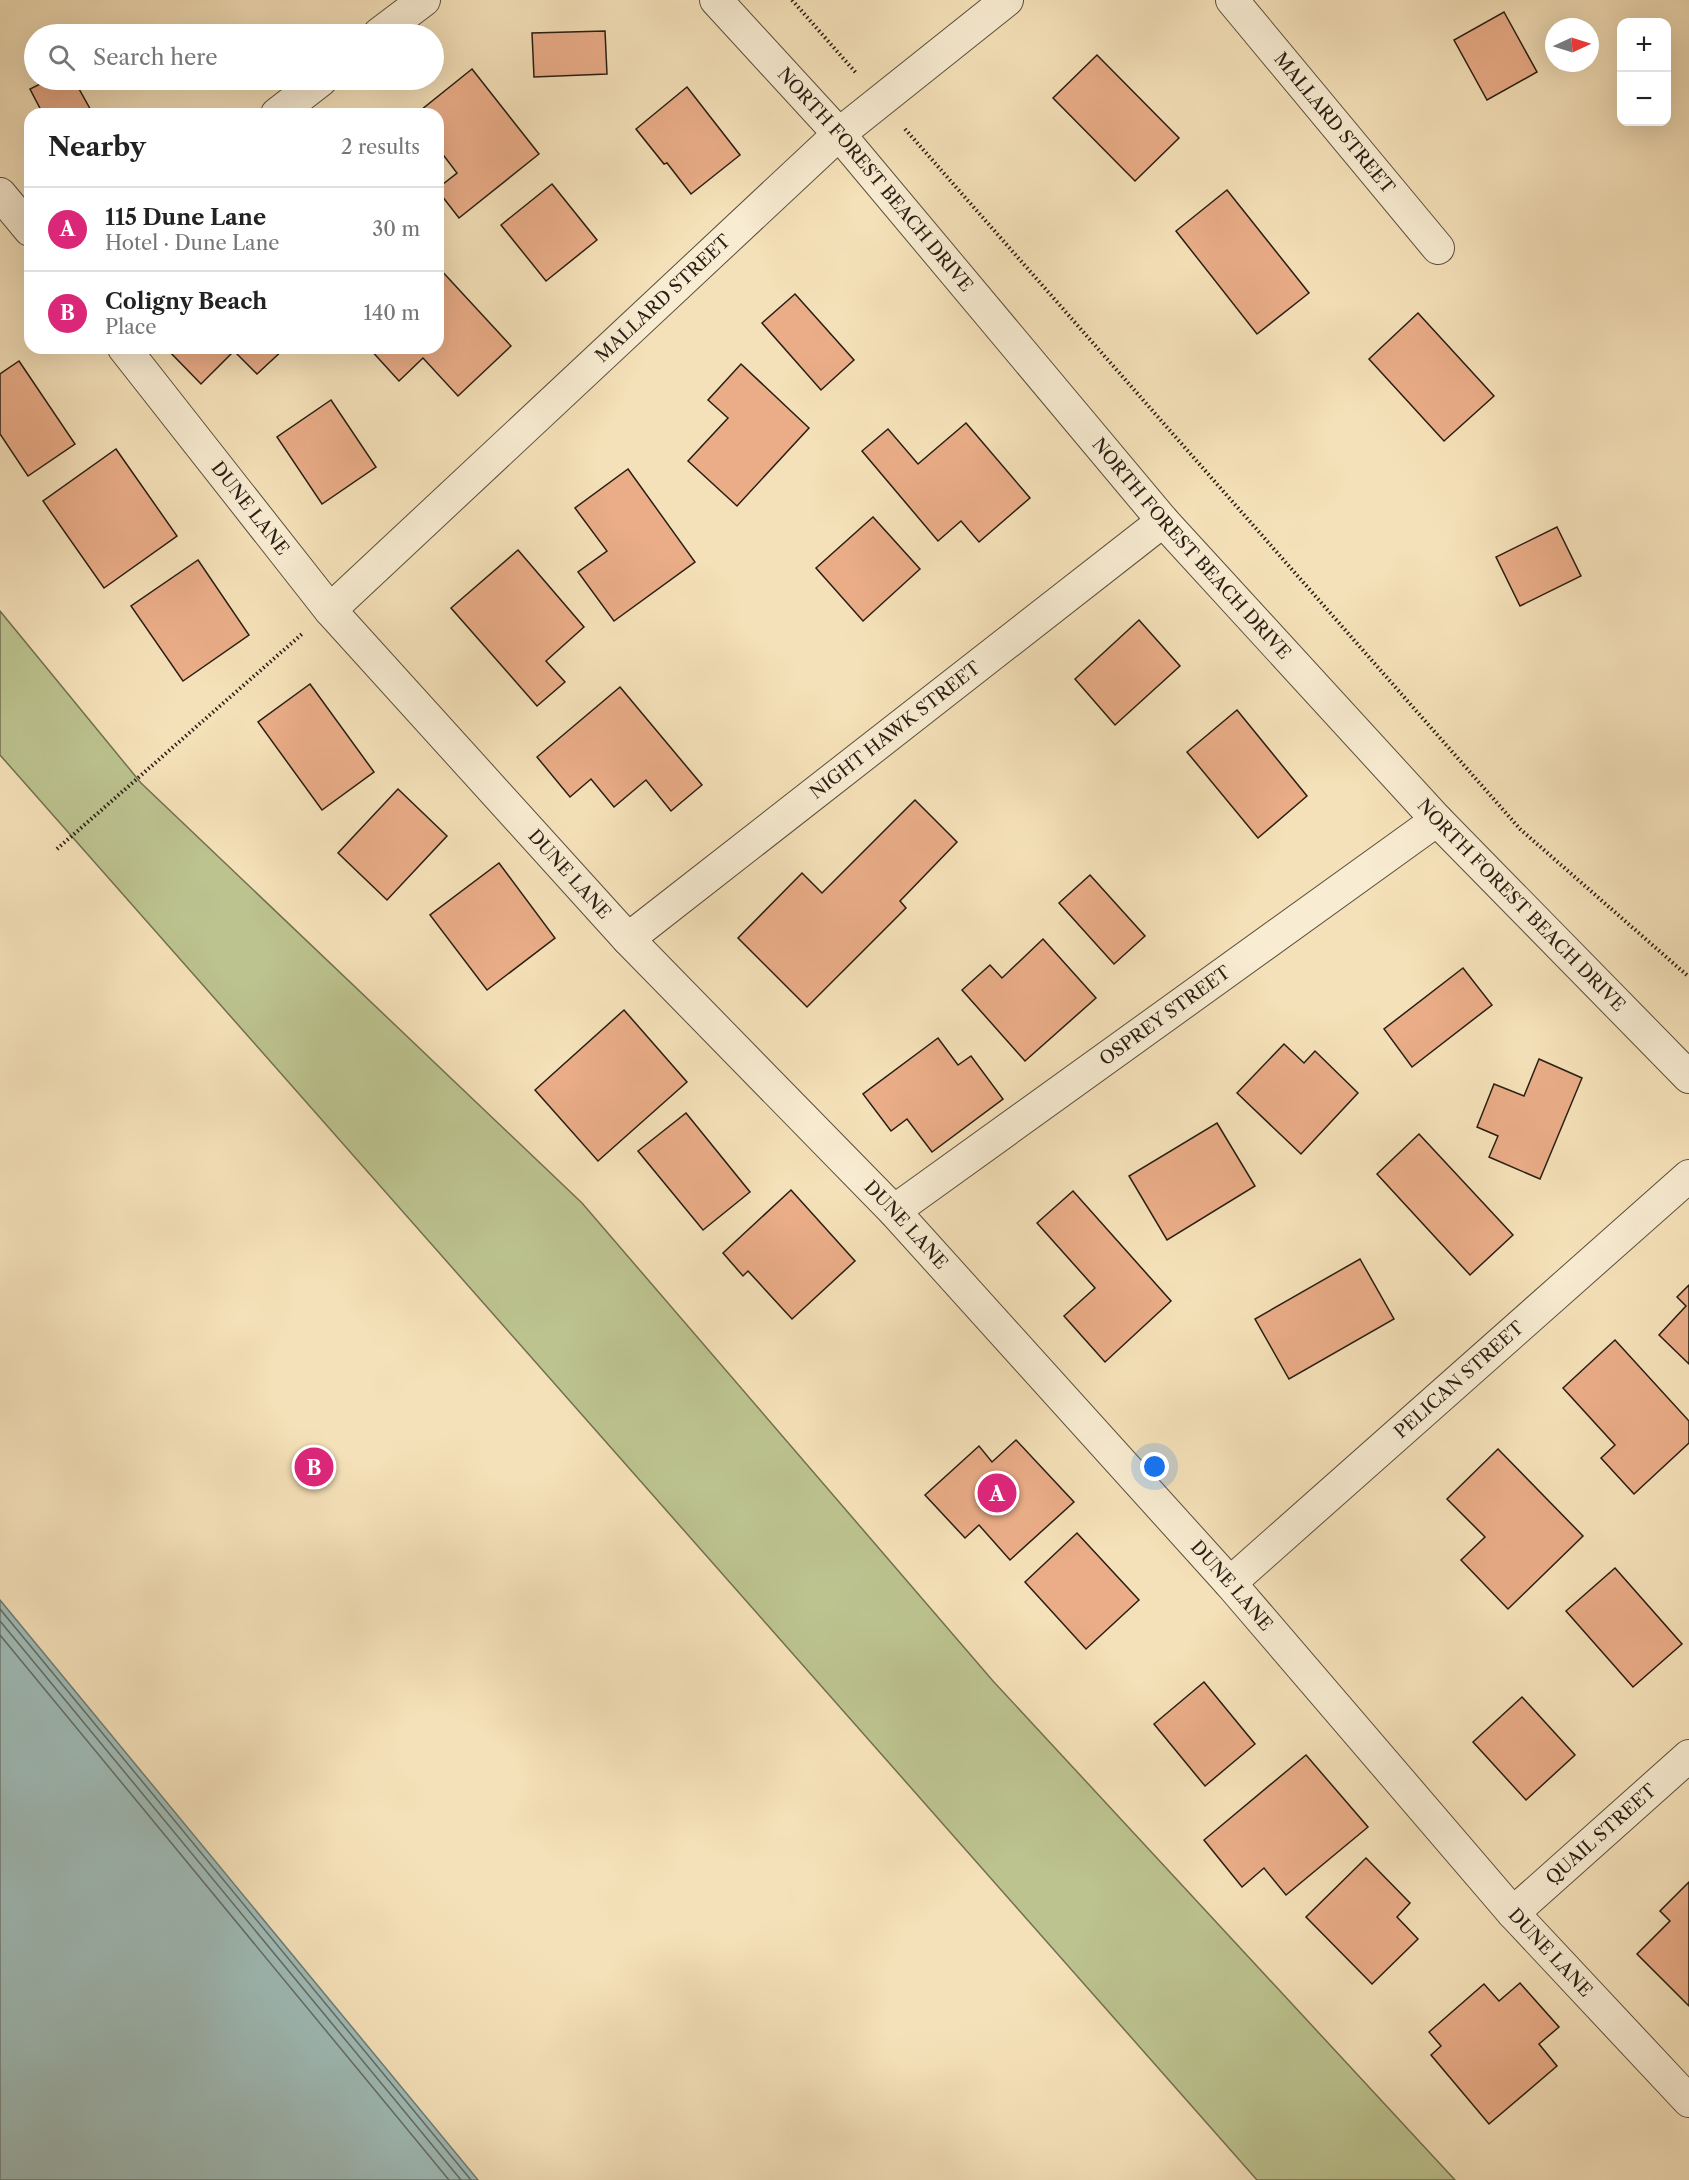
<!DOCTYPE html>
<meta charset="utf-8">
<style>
body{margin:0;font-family:"Libre Caslon Text",serif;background:#f2f2f2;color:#222}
.controls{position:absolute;right:18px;top:18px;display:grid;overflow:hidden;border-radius:12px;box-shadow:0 6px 24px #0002}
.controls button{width:54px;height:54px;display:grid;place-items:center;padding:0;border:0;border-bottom:2px solid #e0e0e0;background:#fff;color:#222;font:30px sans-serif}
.compass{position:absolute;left:1545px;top:18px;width:54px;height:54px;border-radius:50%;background:#fff;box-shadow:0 6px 24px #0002;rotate:86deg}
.you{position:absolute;left:1155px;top:1467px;width:21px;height:21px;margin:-15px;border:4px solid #fff;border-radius:50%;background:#1a73e8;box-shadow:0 0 0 9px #1a73e833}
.badge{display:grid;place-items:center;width:39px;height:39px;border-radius:50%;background:#db2777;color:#fff;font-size:20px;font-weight:700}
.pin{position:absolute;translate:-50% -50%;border:3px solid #fff;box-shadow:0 2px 6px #0006}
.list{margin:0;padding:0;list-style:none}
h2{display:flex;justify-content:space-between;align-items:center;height:78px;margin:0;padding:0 24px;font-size:26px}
h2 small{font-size:20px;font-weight:400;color:#767676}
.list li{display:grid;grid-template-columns:39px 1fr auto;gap:18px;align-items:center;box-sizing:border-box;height:84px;padding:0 24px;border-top:2px solid #e0e0e0}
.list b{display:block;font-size:22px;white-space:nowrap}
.list p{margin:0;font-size:20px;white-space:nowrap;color:#767676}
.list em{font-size:20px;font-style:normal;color:#767676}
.icon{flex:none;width:33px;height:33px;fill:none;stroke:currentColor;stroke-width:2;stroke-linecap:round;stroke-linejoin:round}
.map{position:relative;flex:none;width:1689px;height:2180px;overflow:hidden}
.search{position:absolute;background:#fff;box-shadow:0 6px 24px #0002;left:24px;top:24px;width:420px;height:66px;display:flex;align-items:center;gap:15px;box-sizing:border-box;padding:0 21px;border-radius:33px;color:#767676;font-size:22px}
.panel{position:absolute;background:#fff;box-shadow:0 6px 24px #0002;left:24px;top:108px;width:420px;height:246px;border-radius:18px}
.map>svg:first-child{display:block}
.green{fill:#bcc38f;stroke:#727051;stroke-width:1.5}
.water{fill:#9fbcb8;stroke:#6f7d76;stroke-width:1.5}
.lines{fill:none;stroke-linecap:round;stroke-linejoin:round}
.shore{stroke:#646d66;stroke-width:1.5}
.building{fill:#eaad88;stroke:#281e13;stroke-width:1.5}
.minor-casing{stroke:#5b4f3c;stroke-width:34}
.path{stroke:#281e13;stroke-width:4;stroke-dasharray:1.5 3;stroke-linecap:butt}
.minor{stroke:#f8ecd2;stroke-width:32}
.labels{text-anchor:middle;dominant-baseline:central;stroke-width:4.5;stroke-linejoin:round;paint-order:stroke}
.street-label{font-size:18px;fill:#281e13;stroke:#f8ecd2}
</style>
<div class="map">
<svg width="1689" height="2180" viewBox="0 0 1689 2180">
<rect width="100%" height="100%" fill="#f5e1b9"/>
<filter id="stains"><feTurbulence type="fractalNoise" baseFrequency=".00333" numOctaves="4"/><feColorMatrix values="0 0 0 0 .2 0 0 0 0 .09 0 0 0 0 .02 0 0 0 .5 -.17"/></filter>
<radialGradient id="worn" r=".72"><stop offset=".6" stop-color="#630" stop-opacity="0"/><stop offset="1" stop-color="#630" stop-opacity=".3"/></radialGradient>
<polygon class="green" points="0,611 141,783 582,1203 993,1681 1455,2180 1257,2180 0,755"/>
<polygon class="water" points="0,1600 478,2180 0,2180"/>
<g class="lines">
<g class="shore">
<polyline points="0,1609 471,2180"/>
<polyline points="0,1621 461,2180"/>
<polyline points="0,1635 449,2180"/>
</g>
</g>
<g class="building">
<polygon points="1504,12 1537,72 1487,100 1454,40"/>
<polygon points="605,31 607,74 534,77 532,33"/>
<polygon points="1097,55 1179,138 1135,181 1053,98"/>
<polygon points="472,69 539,154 459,218 438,191 438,188 457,173 438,148 438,114 416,114"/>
<polygon points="48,80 74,80 93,114 43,114 30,89"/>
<polygon points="687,87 740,155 691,194 667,163 664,164 636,129"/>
<polygon points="552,184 597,240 546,281 501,225"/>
<polygon points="1227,190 1309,293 1257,334 1176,231"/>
<polygon points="439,268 511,346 458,396 423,358 399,381 369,348 438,348"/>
<polygon points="795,294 854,360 821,390 762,323"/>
<polygon points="1418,313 1494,396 1444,441 1369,359"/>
<polygon points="166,348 285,348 257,374 234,351 201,384"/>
<polygon points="19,361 75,444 28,476 0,434 0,374"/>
<polygon points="741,364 809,428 737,506 688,461 728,418 708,400"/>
<polygon points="331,400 376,467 322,504 277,437"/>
<polygon points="966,423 1030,498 979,542 961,521 938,541 862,451 888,429 918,464"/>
<polygon points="116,449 177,536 104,588 43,501"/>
<polygon points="628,469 695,562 614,621 578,572 607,551 575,508"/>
<polygon points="873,517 920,569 863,621 816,568"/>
<polygon points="1557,527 1581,576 1520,606 1496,557"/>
<polygon points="518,550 584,627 546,661 565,682 537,706 451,608"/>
<polygon points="198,560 249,635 183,681 131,606"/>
<polygon points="1139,620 1180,666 1115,725 1075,679"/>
<polygon points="310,684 374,772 322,810 258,722"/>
<polygon points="620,687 702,785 671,811 646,780 614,807 591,779 570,797 537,757"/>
<polygon points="1237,710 1307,796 1258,838 1187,752"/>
<polygon points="398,789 447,836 387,900 338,853"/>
<polygon points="915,800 957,842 900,901 906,908 807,1007 738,938 802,873 822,893"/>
<polygon points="499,863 555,938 487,990 430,915"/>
<polygon points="1090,875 1145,936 1114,964 1059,903"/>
<polygon points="1043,939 1096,998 1025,1061 962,990 990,965 1002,978"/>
<polygon points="1463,968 1492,1005 1412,1067 1384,1029"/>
<polygon points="624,1010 687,1082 598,1161 535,1090"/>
<polygon points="938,1038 958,1065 971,1056 1003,1099 932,1152 907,1119 891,1131 863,1094"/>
<polygon points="1284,1044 1304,1063 1315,1051 1358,1093 1301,1154 1237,1093"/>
<polygon points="1539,1059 1582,1078 1540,1179 1489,1157 1498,1136 1477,1127 1494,1084 1524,1096"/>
<polygon points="686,1113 750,1192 703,1230 638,1151"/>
<polygon points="1217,1123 1255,1186 1167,1240 1129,1176"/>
<polygon points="1419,1134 1513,1235 1470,1275 1377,1174"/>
<polygon points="791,1190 855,1261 792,1319 748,1271 743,1276 723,1253"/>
<polygon points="1073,1191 1171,1301 1105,1362 1064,1316 1095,1288 1037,1223"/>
<polygon points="1360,1259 1394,1319 1289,1379 1255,1319"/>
<polygon points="1689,1285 1689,1364 1659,1335 1686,1306 1677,1297"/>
<polygon points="1615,1340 1689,1421 1689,1443 1634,1494 1601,1458 1615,1445 1563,1388"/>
<polygon points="1016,1440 1074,1502 1010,1560 979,1525 965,1538 925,1495 979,1446 992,1462"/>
<polygon points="1498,1449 1583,1536 1508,1609 1461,1560 1485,1537 1447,1499"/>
<polygon points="1077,1533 1139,1600 1086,1649 1025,1582"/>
<polygon points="1615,1568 1682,1644 1633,1687 1566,1611"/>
<polygon points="1204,1682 1255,1744 1205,1786 1154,1724"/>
<polygon points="1522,1697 1575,1755 1526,1800 1473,1742"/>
<polygon points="1306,1755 1368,1827 1286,1895 1264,1868 1242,1887 1204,1840"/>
<polygon points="1366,1858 1410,1903 1397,1917 1418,1939 1372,1984 1306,1917"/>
<polygon points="1689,1882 1689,2006 1637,1954 1670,1921 1660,1911"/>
<polygon points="1520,1983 1559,2027 1539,2044 1557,2066 1489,2124 1431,2055 1441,2046 1429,2032 1484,1984 1499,2001"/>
</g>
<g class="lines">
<g class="minor-casing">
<g id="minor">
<path id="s1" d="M716,0L839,134L1163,521L1437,820L1689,1077"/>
<path id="s2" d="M1232,0L1438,248"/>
<polyline points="379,34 424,0"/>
<polyline points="277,114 321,80"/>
<polyline points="0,194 30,230"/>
<path id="s3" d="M124,348L330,610L628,939L894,1211L1230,1583L1513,1913L1689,2101"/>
<path id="s4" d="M330,610L839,134L1007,0"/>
<path id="s5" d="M628,939L1163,521"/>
<path id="s6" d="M894,1211L1437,820"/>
<path id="s7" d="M1230,1583L1689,1176"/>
<path id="s8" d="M1513,1913L1689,1756"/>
</g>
</g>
<g class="path">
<polyline points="792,0 857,74"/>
<polyline points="905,129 1520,829 1689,977"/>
<polyline points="57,849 302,634"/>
</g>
<use href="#minor" class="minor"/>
</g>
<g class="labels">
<g class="street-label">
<text stroke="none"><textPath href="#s2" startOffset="160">MALLARD STREET</textPath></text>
<text stroke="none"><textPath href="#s1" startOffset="240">NORTH FOREST BEACH DRIVE</textPath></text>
<text stroke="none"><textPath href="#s4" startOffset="456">MALLARD STREET</textPath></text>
<text stroke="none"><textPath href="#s3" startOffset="204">DUNE LANE</textPath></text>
<text stroke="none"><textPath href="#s1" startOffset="726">NORTH FOREST BEACH DRIVE</textPath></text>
<text stroke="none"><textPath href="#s5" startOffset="339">NIGHT HAWK STREET</textPath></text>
<text stroke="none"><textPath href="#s3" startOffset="690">DUNE LANE</textPath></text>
<text stroke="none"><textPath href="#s1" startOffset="1212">NORTH FOREST BEACH DRIVE</textPath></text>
<text stroke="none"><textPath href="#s6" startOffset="334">OSPREY STREET</textPath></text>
<text stroke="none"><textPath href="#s3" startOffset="1176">DUNE LANE</textPath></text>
<text stroke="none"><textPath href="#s7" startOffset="306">PELICAN STREET</textPath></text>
<text stroke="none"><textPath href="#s3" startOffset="1662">DUNE LANE</textPath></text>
<text stroke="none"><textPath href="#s8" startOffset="118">QUAIL STREET</textPath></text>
<text stroke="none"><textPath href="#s3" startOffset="2148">DUNE LANE</textPath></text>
</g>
</g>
<rect width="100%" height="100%" filter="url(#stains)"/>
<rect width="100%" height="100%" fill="url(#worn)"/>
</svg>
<div class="controls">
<button>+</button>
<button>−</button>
</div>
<svg class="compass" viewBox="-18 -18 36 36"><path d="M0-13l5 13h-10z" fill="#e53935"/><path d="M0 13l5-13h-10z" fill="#767676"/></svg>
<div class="you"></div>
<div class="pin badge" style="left:997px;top:1493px">A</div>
<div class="pin badge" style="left:314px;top:1467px">B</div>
<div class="search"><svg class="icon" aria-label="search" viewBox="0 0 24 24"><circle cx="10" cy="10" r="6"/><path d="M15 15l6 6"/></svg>Search here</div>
<section class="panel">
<h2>Nearby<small>2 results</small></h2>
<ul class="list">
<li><span class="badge">A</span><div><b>115 Dune Lane</b><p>Hotel · Dune Lane</p></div><em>30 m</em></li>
<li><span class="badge">B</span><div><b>Coligny Beach</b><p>Place</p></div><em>140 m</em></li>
</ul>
</section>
</div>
